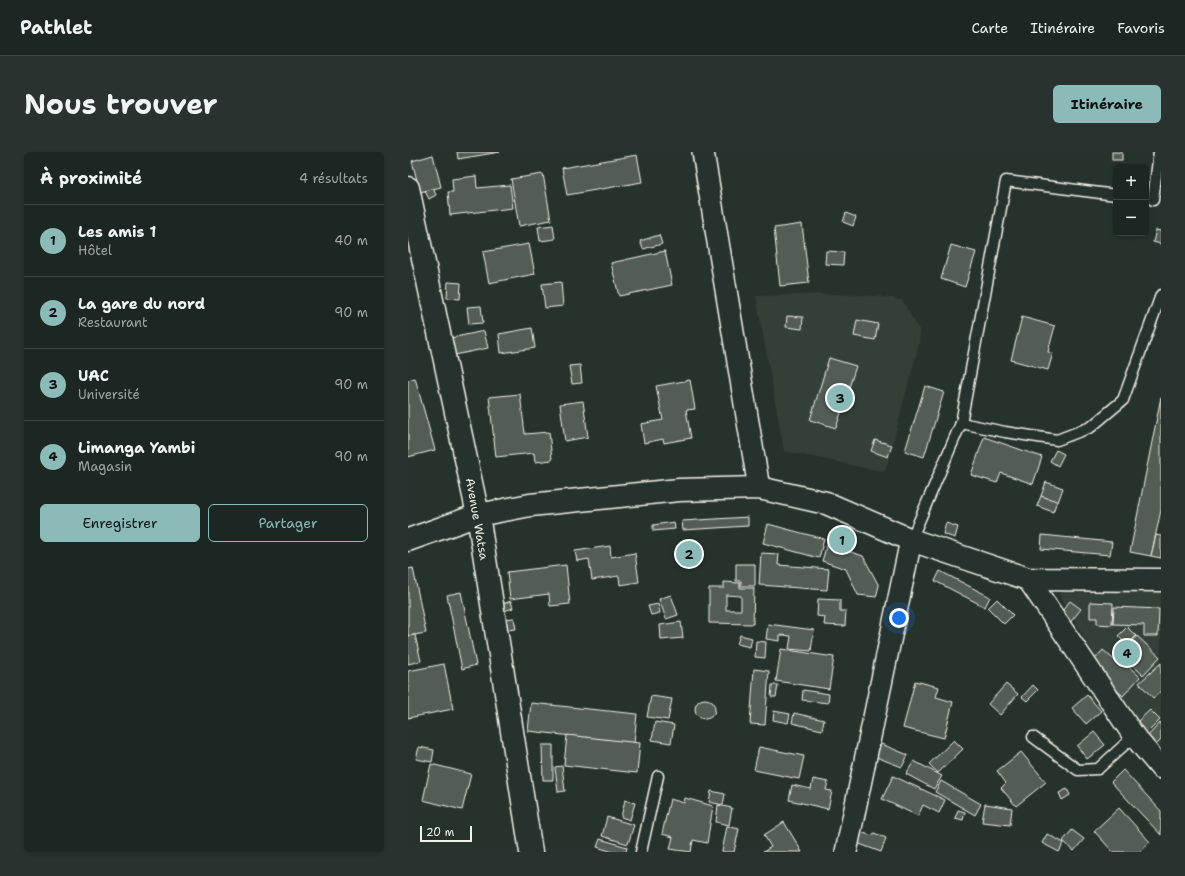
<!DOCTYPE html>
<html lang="fr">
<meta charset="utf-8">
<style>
body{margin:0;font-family:"Shantell Sans",sans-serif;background:#29322f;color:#f1f3f6}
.controls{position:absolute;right:12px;top:12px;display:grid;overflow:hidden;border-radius:6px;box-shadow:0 2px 6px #0003}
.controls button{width:36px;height:36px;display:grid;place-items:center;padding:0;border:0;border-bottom:1px solid #3a4340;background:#1c2622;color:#f1f3f6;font:20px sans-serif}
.scale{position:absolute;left:12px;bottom:10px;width:52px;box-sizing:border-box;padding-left:4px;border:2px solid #f4f1e8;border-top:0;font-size:11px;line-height:14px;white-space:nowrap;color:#f4f1e8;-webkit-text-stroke:3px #26332d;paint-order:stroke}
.you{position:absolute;left:491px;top:466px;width:14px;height:14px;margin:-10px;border:3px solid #fff;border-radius:50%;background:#1a73e8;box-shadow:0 0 0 6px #1a73e833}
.badge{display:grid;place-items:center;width:26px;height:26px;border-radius:50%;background:#8bbbb9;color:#111;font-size:13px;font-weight:700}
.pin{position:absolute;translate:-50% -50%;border:2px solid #fff;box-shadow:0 1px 4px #0006}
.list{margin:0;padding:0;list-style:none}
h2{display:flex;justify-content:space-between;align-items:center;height:52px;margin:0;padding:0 16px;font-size:17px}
h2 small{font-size:13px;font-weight:400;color:#a0a5a5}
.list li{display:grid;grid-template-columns:26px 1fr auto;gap:12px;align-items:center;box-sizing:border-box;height:72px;padding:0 16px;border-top:1px solid #3a4340}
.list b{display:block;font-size:15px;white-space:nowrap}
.list p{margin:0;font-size:13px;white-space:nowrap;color:#a0a5a5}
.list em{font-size:13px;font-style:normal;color:#a0a5a5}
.actions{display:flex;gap:8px;padding:12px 16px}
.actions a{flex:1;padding:9px 0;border:1px solid #8bbbb9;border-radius:6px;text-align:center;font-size:14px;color:#8bbbb9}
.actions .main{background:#8bbbb9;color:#111}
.map{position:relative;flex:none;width:753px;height:700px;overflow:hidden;border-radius:6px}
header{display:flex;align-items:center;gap:24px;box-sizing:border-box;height:56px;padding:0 20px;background:#1c2622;border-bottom:1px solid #3a4340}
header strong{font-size:19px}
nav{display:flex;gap:22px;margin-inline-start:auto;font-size:14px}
.intro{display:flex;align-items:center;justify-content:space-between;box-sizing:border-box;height:96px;padding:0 24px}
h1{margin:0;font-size:28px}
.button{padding:10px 18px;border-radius:6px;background:#8bbbb9;color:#111;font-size:14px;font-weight:700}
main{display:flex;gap:24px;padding:0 24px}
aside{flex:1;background:#1c2622;border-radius:6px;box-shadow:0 2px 6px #0003}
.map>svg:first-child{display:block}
.built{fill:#333f39}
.building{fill:#525c55;stroke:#f4f1e8;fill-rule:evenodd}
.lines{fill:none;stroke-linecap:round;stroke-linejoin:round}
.lane-casing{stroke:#f4f1e8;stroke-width:13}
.street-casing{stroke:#f4f1e8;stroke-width:24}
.secondary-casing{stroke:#f4f1e8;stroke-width:25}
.lane{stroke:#26332d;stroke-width:10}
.street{stroke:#26332d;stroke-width:21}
.secondary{stroke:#26332d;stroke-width:22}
.labels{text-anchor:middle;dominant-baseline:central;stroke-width:3;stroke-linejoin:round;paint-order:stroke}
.street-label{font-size:12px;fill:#f4f1e8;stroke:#26332d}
</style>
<header>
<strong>Pathlet</strong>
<nav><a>Carte</a><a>Itinéraire</a><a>Favoris</a></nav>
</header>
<div class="intro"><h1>Nous trouver</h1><a class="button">Itinéraire</a></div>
<main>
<aside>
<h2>À proximité<small>4 résultats</small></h2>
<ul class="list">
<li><span class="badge">1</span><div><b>Les amis 1</b><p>Hôtel</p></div><em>40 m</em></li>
<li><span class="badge">2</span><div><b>La gare du nord</b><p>Restaurant</p></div><em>90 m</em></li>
<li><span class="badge">3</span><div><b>UAC</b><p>Université</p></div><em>90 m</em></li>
<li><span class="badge">4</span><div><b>Limanga Yambi</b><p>Magasin</p></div><em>90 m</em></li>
</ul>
<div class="actions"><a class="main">Enregistrer</a><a>Partager</a></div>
</aside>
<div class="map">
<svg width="753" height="700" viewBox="0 0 753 700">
<rect width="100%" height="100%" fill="#26332d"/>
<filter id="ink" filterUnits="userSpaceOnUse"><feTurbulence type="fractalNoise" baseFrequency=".025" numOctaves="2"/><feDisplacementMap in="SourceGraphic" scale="8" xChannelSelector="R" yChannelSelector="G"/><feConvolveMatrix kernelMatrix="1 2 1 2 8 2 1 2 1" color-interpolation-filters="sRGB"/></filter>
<g filter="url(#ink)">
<g class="built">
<polygon points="424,142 469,144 494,148 512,179 511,192 477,320 376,299 348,144"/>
<polygon points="659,432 753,435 753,595 719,560 651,442"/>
</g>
<g class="building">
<polygon points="49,0 92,0 50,7"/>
<rect x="704" y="0" width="10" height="8"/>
<polygon points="25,3 33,35 12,40 4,9"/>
<polygon points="229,3 234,30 159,43 154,16"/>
<polygon points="135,22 143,68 111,74 103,27"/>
<polygon points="68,24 69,36 102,33 105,56 42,63 40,40 45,40 44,27"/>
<polygon points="25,36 28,43 21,47 17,39"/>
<polygon points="438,61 448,65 445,74 435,70"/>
<polygon points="394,72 401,131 372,134 366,76"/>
<polygon points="145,73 147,87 132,89 130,75"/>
<polygon points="748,78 753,79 753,92 745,90"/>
<polygon points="251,83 254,92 235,97 232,89"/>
<polygon points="121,92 127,122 81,131 75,100"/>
<polygon points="543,93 568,100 557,135 533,127"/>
<polygon points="257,99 264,133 211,144 203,111"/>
<polygon points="418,99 436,100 435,113 417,112"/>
<polygon points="40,130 53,131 52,147 39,146"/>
<polygon points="153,130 155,154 137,156 134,132"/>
<polygon points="73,154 75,171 61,172 59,155"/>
<polygon points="379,164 395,165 394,177 378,175"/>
<polygon points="614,165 647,174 640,200 645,201 640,218 603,208"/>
<polygon points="449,168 470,172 467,188 446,184"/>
<polygon points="124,176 127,196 93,201 91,182"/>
<polygon points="76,179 80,196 47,203 43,186"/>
<polygon points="421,206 448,214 428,276 402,268"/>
<polygon points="172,213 174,231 164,232 161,214"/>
<polygon points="7,226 27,298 0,305 0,228"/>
<polygon points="282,228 287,257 278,258 283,286 256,291 255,287 236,291 233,272 255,268 248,234"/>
<polygon points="517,234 536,240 516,305 497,299"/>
<polygon points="112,242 117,282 141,280 144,308 127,310 126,301 88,305 81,245"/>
<polygon points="753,245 753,358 743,404 722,400"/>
<polygon points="175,249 180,285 157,289 152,252"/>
<polygon points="576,285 634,305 625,332 593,321 589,331 563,323"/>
<polygon points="467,288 484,293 480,305 463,299"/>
<polygon points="648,298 656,302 650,314 642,309"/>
<polygon points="638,330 655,336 650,350 633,344"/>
<polygon points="633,344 649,349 645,360 629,354"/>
<polygon points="340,365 340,374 275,378 274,369"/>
<polygon points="266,370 267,377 245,379 245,373"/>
<polygon points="538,371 550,375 547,386 535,382"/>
<polygon points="360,372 416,387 411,406 355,391"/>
<polygon points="634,383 704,390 702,403 633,397"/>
<polygon points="748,383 753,384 753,406 743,404"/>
<polygon points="419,392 455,404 471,434 468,445 450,443 438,417 414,409"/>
<polygon points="202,394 203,405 227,401 231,430 212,433 211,424 184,428 181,407 169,409 167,399"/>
<polygon points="353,401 371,402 370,413 421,417 419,438 351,433"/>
<polygon points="328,412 347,412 347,434 333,434 333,429 328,429"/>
<polygon points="158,413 162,452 142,454 141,442 102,447 99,420"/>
<polygon points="5,416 18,481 0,484 0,417"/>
<polygon points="532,419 582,445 577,455 527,429"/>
<path d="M316,430L332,431V436H346L345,472L301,471V436H316ZM318,443L333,444V458H318Z"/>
<polygon points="53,440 68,513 54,517 39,443"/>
<polygon points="263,443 270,463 258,467 251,447"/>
<polygon points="410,447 432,448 432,459 438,459 437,474 416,473 417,465 409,464"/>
<polygon points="589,447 605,463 596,472 580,456"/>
<polygon points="103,449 105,456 96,459 94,452"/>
<polygon points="662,449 673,457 661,472 650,464"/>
<polygon points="682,450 705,451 704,473 689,472 689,466 682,466"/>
<polygon points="250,452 252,461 243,463 240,454"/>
<polygon points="706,455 751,457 750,484 736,484 736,473 705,472"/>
<polygon points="106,466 108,477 99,478 97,467"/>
<polygon points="273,470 275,486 253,488 252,473"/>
<polygon points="360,472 406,478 403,499 381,497 383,484 372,483 372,489 358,487"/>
<polygon points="719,475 728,484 719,493 710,484"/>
<polygon points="7,483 13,509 0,512 0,484"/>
<polygon points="332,483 344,486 342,495 329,492"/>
<polygon points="729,484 752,505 735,523 713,502"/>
<polygon points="348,489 358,490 357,506 347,505"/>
<polygon points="373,497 426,505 421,537 368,529"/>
<polygon points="695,498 712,513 715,509 732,525 715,544 681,513"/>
<polygon points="753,511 753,539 745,546 731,531"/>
<polygon points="36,512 45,557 0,566 0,519"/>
<polygon points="346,517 361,519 357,573 342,572"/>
<polygon points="507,529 531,535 528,545 545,550 536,586 495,576"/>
<polygon points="598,532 610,542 592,563 580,552"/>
<polygon points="364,533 370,533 368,545 363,545"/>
<polygon points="625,533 630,538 619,549 614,545"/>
<polygon points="395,538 421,542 420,551 394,548"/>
<polygon points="679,543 693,559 678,572 664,556"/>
<polygon points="243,544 264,547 260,568 239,565"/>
<circle cx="297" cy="557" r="10"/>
<polygon points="123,551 229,562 226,591 120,579"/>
<polygon points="742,558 752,568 738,582 728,571"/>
<polygon points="366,559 382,562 380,571 365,568"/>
<polygon points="386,561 416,568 414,578 384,571"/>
<polygon points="247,570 266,573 263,591 244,588"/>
<polygon points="753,570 753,588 748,593 739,585"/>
<polygon points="686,580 697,593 679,607 669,594"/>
<polygon points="159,583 232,591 229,621 156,613"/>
<polygon points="546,588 555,597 530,621 521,612"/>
<polygon points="473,592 500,603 494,615 468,605"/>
<polygon points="134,593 145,593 145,628 135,628"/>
<polygon points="11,595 26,598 24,610 8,607"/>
<polygon points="351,595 396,604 391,627 346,618"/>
<polygon points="613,600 638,630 608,654 593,636 598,631 589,619"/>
<polygon points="506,609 534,624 526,637 498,622"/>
<polygon points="23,612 63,622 54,658 15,648"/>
<polygon points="154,614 157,639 150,640 147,615"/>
<polygon points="715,618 753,659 753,683 703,630"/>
<polygon points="485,624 537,648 531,661 515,653 510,664 474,647"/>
<polygon points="405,627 420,630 418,638 424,639 420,657 381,648 384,633 403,637"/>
<polygon points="533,629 573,652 567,663 527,640"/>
<polygon points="659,637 662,643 654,648 651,641"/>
<polygon points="303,639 317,642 315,653 301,650"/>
<polygon points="277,646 305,654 299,691 285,688 283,700 262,697 265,685 254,682 262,647 276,651"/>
<polygon points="217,648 227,651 222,668 213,665"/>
<polygon points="577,652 604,656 602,673 574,670"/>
<polygon points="310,653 324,656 321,673 308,670"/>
<polygon points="711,656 742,690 731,700 705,700 686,679"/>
<polygon points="550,658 557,660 555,668 547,666"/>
<polygon points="199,665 226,673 220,692 194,684"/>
<polygon points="376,670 394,700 355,700 363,695 356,683"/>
<polygon points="319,674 331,677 326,700 314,700"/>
<polygon points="664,678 676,687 666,699 655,689"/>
<polygon points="450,679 464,684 466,681 478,686 473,700 446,690"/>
<polygon points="639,682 656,691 651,700 634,691"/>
<polygon points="192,687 219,695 218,700 205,700 189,695"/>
</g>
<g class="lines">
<g class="lane-casing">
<g id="lane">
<polyline points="745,48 751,0"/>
<polyline points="553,271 597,280 649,288 683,275 715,248 753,143"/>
<polyline points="503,388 553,271 598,29 708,43"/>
<polyline points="625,585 670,618 690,617 726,584"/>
<polyline points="233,700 250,624"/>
</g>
</g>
<g class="street-casing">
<g id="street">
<polyline points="295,0 351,336"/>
<polyline points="620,427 726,584 753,616"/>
<polyline points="438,700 503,388"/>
</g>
</g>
<g class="secondary-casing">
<g id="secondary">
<polyline points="0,36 70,363 123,700"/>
<polyline points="0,388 70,363 122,353 271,338 351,336 418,351 503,388 620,427 753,428"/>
</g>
</g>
<use href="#lane" class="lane"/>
<use href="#street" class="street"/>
<use href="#secondary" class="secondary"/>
</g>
</g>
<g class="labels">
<g class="street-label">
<text transform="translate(69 367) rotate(80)">Avenue Watsa</text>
</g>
</g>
</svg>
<div class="controls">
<button>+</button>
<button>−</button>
</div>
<div class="scale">20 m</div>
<div class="you"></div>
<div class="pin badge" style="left:434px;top:388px">1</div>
<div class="pin badge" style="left:281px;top:402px">2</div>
<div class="pin badge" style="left:432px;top:246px">3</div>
<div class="pin badge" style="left:719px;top:501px">4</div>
</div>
</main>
